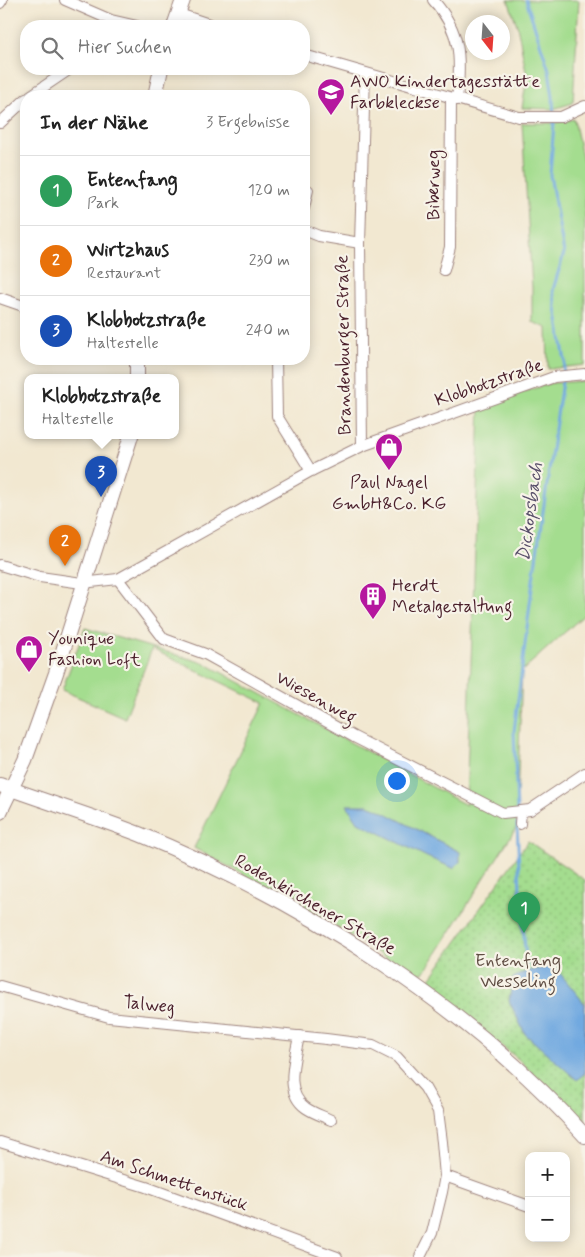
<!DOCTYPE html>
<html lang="de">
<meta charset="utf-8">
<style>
body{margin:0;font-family:Mynerve,sans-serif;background:#f6f6f6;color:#222}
.controls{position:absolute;right:15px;bottom:15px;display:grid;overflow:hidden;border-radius:10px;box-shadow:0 2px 12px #0003}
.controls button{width:45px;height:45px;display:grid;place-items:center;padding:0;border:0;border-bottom:1px solid #e0e0e0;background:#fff;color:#222;font:25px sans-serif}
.compass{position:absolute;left:465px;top:15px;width:45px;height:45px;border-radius:50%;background:#fff;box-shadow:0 2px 12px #0003;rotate:163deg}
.you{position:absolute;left:396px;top:780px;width:18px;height:18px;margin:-12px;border:4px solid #fff;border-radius:50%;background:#1a73e8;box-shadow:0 0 0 8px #1a73e833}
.badge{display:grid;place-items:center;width:32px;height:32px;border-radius:50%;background:#1a73e8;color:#fff;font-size:16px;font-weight:700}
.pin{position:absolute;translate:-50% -41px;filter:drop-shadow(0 1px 2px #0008)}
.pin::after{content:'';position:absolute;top:26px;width:18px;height:15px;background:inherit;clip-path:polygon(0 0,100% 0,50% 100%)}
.popup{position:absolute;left:24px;top:374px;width:155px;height:65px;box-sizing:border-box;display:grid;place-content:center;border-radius:10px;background:#fff;filter:drop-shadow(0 1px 4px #0005);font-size:16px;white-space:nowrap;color:#767676}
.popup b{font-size:19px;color:#222}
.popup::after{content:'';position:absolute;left:50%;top:100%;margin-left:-10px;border:10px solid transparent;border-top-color:#fff}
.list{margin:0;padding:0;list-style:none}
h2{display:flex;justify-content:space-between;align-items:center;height:65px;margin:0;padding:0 20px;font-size:21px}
h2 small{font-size:16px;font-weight:400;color:#767676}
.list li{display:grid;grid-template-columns:32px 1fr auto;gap:15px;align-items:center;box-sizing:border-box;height:70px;padding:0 20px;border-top:1px solid #e0e0e0}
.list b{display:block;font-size:19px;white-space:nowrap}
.list p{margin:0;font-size:16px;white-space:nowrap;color:#767676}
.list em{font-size:16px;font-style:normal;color:#767676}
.icon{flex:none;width:28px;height:28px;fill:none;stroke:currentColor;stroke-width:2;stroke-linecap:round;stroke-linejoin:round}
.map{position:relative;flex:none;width:585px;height:1257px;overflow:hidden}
.search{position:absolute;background:#fff;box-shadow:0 2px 12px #0003;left:20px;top:20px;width:290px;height:55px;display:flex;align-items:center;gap:12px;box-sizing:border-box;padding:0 18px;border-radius:20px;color:#767676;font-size:19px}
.panel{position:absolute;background:#fff;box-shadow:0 2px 12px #0003;left:20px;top:90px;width:290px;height:275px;border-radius:20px}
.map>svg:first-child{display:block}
.grass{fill:#a4dd8f;stroke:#777e5d}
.park{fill:url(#park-dots);stroke:#777e5d}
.water{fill:#71a9e0;stroke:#5e6486}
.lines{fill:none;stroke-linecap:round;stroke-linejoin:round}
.stream{stroke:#71a9e0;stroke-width:3}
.street-casing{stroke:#9e847e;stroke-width:12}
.secondary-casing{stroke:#9e847e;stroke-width:16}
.street{stroke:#fff;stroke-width:10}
.secondary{stroke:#fff;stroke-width:14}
.labels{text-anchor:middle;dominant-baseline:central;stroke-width:4.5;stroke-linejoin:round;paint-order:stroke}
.poi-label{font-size:18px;fill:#4a1f2b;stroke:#f7f3e8;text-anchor:start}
.street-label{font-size:18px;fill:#4a1f2b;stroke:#f7f3e8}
.park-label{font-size:18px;fill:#604e44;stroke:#f7f3e8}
.water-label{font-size:19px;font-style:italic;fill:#584f6a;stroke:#f7f3e8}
</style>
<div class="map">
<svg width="585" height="1257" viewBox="0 0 585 1257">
<defs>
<pattern id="park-dots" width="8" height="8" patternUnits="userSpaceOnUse" patternTransform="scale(1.25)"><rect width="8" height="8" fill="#a4dd8f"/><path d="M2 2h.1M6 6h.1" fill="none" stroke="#8fbd7c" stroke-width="1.8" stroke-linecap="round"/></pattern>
</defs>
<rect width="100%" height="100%" fill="#f7f3e8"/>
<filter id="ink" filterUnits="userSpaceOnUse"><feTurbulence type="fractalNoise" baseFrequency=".02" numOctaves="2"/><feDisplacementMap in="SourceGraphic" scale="10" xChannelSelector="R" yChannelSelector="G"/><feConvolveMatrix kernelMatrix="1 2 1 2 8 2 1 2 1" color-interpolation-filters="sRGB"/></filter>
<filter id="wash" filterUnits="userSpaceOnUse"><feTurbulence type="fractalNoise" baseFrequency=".0096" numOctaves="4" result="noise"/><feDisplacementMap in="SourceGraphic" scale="20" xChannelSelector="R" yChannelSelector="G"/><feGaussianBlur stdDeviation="1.12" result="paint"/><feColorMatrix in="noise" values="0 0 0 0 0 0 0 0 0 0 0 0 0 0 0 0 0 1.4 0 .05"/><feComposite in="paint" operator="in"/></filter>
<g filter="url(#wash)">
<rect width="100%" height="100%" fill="#f2e8d1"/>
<g class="grass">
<polygon points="508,0 579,0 573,103 553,109 522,108 527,77 517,25"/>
<polygon points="574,119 585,171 585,365 548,369 547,328 532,322 532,288 522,123 554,123"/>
<polygon points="585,381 585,614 522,671 516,828 424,973 411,974 318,915 194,848 264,703 152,649 125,718 62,690 85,628 204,663 466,805 480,406 551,383"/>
</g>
<polygon class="park" points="528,841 585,880 585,1126 517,1058 425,986"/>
<g class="water">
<polygon points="347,805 368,805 376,808 460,852 460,862 453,868 427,857 358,822"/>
<polygon points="554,966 585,1004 585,1073 577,1080 525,1034 509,1001 513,978 527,971"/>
</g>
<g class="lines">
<g class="stream">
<polyline points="517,811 514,731 533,580 565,361 553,290 564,253 550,175 554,123 553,97 549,70 526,0"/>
<polyline points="517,824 520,891 527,971 529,974"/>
</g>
</g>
</g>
<g filter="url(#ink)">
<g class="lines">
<g class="street-casing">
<g id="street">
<polyline points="65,0 111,20 137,26"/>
<path d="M433,0C462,32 461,59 457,100"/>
<polyline points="0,3 2,0"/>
<polyline points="179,14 215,26"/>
<polyline points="304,55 519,117 561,117 585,106"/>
<polyline points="30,96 70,69"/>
<polyline points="0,123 26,99"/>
<polyline points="304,208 308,190"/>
<polyline points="304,230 319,236 360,243"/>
<polyline points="444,270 450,247 451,99"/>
<polyline points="0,298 26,307"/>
<polyline points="276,359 277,416 311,471"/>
<polyline points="362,446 360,243 365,73"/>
<polyline points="0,565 40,577 82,583 118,579 311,471 362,446 554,377 585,374"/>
<polyline points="118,579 164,639 205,654 354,737 503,813 530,810 585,773"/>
<polyline points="520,824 521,811"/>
<polyline points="0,986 109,1017 326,1039 373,1045 397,1057 425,1088 438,1111 442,1142 445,1176 442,1192 432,1233 420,1257"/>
<path d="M299,1036C295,1059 283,1092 306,1108C313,1113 323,1116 331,1120"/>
<polyline points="0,1142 146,1187 337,1257"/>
<polyline points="445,1176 529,1206"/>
</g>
</g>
<g class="secondary-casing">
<g id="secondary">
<polyline points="174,26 183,0"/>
<polyline points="155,96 161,69"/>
<polyline points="137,378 137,359"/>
<path d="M0,785C46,802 93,816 139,834C301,900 468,1005 585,1136"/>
<polyline points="0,812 25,760 56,673 131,436"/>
</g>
</g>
<use href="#street" class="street"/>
<use href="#secondary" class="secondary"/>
</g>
</g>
<defs>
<g id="school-pin" transform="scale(1.4375)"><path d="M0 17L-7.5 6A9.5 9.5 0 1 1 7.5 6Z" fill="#b5179e" stroke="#f7f3e8"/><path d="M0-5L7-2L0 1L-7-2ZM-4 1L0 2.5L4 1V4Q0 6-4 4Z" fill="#fff"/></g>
<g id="shop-pin" transform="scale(1.4375)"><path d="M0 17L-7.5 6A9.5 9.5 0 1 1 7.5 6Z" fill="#b5179e" stroke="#f7f3e8"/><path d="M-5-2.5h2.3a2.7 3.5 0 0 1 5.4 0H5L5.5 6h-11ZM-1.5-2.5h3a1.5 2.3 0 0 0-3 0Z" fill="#fff"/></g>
<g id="building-pin" transform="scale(1.4375)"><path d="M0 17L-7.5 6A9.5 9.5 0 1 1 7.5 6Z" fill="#b5179e" stroke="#f7f3e8"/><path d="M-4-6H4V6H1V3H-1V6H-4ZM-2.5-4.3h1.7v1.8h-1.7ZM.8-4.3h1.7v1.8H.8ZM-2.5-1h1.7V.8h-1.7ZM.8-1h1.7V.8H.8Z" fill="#fff"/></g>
</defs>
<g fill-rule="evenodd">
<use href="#school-pin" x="331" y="92"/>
<use href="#shop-pin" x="389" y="447"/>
<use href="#building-pin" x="373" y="596"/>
<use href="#shop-pin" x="29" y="649"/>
</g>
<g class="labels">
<g class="poi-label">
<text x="350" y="82">AWO Kindertagesstätte<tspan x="350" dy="21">Farbkleckse</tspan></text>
<text x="389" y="483" text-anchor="middle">Paul Nagel<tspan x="389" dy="21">GmbH&amp;Co. KG</tspan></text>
<text x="392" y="586">Herdt<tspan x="392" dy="21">Metalgestaltung</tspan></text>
<text x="48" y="639">Younique<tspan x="48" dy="21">Fashion Loft</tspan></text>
</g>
<g class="street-label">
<text transform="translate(434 185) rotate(-90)">Biberweg</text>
<text transform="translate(344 345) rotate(-91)">Brandenburger Straße</text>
<text transform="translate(489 383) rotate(-19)">Klobbotzstraße</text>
<text transform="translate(316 698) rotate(29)">Wiesenweg</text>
<text transform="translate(315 905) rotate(30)">Rodenkirchener Straße</text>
<text transform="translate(149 1005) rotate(6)">Talweg</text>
<text transform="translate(174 1181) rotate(19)">Am Schmettenstück</text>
</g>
<g class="park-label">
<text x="518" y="961">Entenfang<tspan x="518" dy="21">Wesseling</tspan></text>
</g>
<g class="water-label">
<text transform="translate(530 512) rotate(-82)">Dickopsbach</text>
</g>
</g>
</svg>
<div class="controls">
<button>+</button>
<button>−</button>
</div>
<svg class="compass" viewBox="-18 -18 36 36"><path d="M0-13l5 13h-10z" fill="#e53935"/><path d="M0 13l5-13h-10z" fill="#767676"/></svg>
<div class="you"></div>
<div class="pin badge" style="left:524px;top:933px;background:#2e9e5b">1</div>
<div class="pin badge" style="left:65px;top:566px;background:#e8710a">2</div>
<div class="pin badge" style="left:101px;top:497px;background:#1a4fb4">3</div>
<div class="popup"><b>Klobbotzstraße</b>Haltestelle</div>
<div class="search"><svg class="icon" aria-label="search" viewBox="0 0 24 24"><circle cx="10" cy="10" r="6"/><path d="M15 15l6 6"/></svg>Hier suchen</div>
<section class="panel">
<h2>In der Nähe<small>3 Ergebnisse</small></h2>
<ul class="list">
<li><span class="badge" style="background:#2e9e5b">1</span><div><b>Entenfang</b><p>Park</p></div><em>120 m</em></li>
<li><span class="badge" style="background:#e8710a">2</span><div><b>Wirtzhaus</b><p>Restaurant</p></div><em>230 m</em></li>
<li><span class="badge" style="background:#1a4fb4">3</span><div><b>Klobbotzstraße</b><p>Haltestelle</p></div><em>240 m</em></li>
</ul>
</section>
</div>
